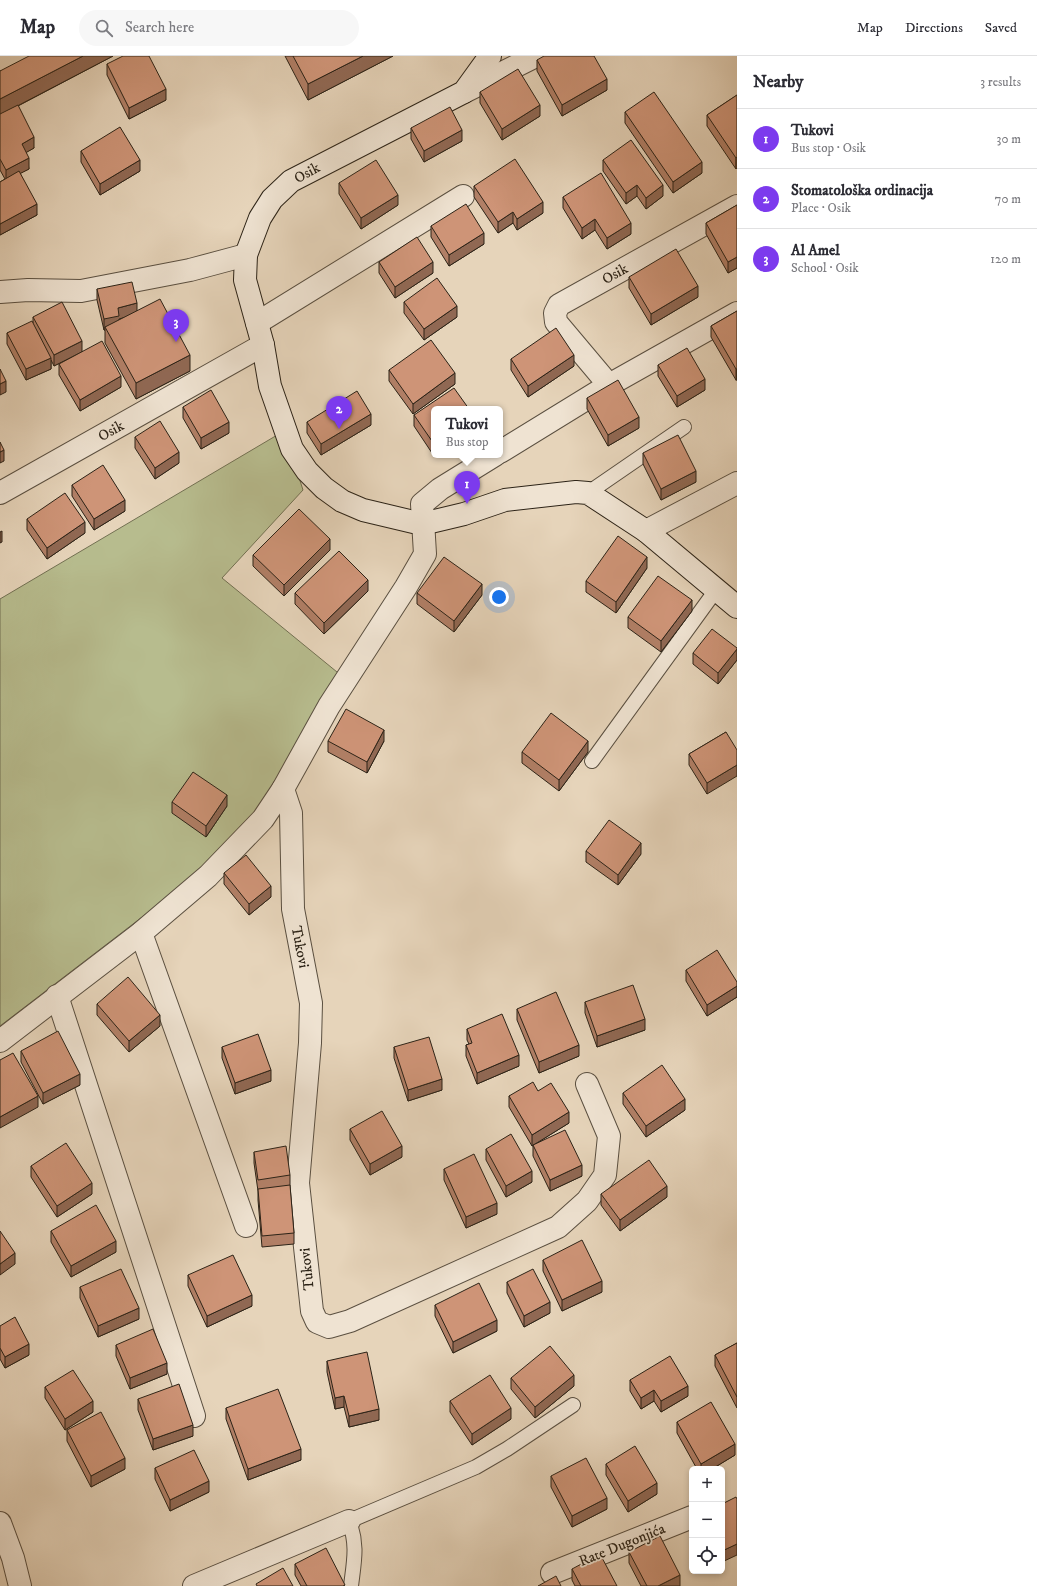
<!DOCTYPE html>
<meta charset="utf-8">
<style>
body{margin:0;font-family:"IM FELL DW Pica",serif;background:#f7f7f7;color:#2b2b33}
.controls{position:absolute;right:12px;bottom:12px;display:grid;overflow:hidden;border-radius:6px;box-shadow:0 2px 6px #0003}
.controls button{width:36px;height:36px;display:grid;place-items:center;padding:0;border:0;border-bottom:1px solid #e1e1e2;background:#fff;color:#2b2b33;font:20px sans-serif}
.you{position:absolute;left:499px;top:541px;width:14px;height:14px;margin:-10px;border:3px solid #fff;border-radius:50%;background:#1a73e8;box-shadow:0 0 0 6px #1a73e833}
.badge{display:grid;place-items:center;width:26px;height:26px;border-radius:50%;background:#7c3aed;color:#fff;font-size:13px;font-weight:700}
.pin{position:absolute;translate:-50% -33px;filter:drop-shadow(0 1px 2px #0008)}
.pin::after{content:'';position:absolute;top:21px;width:14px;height:12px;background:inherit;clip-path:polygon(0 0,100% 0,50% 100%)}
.popup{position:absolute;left:431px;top:350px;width:72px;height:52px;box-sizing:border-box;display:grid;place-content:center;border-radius:6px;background:#fff;filter:drop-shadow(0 1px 3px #0005);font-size:13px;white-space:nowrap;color:#7c7c81}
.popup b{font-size:15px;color:#2b2b33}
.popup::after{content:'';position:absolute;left:50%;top:100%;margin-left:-8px;border:8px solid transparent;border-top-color:#fff}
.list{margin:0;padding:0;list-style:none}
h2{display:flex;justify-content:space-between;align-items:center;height:52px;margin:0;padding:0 16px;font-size:17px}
h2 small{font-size:13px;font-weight:400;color:#7c7c81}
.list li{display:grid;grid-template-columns:26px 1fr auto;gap:12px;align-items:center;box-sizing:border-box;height:60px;padding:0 16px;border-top:1px solid #e1e1e2}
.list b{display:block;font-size:15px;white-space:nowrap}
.list p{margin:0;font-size:13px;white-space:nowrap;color:#7c7c81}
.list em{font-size:13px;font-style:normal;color:#7c7c81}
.icon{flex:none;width:22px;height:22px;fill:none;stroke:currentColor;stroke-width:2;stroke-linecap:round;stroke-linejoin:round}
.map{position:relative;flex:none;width:737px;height:1530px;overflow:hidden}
header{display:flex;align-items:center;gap:24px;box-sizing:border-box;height:56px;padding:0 20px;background:#fff;border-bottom:1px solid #e1e1e2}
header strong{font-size:19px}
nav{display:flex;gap:22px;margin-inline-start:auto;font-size:14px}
.search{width:280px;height:36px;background:#f7f7f7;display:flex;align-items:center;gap:10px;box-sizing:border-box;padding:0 14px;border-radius:22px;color:#7c7c81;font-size:15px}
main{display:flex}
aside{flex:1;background:#fff}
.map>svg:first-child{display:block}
.green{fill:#b7bc8e;stroke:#727052}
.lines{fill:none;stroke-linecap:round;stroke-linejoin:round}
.lane-casing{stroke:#5a4f40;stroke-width:16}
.street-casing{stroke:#5a4f40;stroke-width:24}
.secondary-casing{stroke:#2c2317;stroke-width:24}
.lane{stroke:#efe3d2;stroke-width:14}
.street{stroke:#efe3d2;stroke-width:22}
.secondary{stroke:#efe3d2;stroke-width:22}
.wall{fill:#b17f66;stroke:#2c2317}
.shaded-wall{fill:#906853;stroke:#2c2317}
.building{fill:#ce9477;stroke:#2c2317}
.labels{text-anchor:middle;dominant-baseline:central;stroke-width:3.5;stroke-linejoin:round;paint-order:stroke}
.street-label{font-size:15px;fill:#2c2317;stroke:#efe3d2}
</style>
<header>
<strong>Map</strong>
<div class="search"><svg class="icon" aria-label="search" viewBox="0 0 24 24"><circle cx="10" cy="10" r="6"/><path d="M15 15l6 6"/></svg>Search here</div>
<nav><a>Map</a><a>Directions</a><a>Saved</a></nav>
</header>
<main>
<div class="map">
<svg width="737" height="1530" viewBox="0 0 737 1530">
<rect width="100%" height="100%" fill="#e6d4ba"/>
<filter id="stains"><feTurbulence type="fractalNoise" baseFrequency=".005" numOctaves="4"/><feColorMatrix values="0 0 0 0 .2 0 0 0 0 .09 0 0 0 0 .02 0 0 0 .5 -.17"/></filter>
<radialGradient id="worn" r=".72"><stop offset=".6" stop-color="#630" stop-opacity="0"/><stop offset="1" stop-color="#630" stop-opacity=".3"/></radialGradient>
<polygon class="green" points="284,375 303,434 222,522 348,625 268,743 193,822 0,970 0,543"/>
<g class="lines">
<g class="lane-casing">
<g id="lane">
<polyline points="588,437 684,371"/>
<polyline points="592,705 716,534"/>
<path d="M351,1530C354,1505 358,1489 349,1465L476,1411L507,1393L573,1349"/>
</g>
</g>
<g class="street-casing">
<g id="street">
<polyline points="464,36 536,0"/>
<polyline points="0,236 28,234 81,235 190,214 246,199"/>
<polyline points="257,267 463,140"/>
<polyline points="609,329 556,266 555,257 559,249 737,150"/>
<polyline points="500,396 609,329 737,257"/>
<polyline points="0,437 263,289"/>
<polyline points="646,475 737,427"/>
<polyline points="283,733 291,757 293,853 311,947 310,987 298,1127 312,1255 317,1266 329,1271 350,1265 558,1171 587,1145 605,1119 609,1080 587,1028"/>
<polyline points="141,877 246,1170"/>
<polyline points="57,940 194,1360"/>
<polyline points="0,985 141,877 208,820 263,763 283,733 329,650 406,531 425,498 422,448 440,433 495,399"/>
<polyline points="0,1467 13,1502 20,1530"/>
<polyline points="552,1517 692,1461"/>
<polyline points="194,1530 349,1465"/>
</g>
</g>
<g class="secondary-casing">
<polyline id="secondary" points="490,0 464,36 291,125 272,143 260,162 246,199 245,224 263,289 270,330 292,393 307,415 324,432 342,445 363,454 422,468 464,458 505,444 576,436 588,437 646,475 737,551"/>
</g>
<use href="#lane" class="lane"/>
<use href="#street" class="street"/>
<use href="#secondary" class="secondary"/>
</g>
<g class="wall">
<polygon points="113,0 18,50 34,92 26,96 29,113 20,117 37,159 0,179 0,126 5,123 0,114 0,15"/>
<polygon points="285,0 393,0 308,44"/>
<polygon points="537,4 607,34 562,60 537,15"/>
<polygon points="107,8 166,44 129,63 107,19"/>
<polygon points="480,36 540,60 502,84 480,47"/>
<polygon points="737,39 736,113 707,70 707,59"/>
<polygon points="625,56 702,117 673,137 625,67"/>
<polygon points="411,72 462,85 424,106 411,83"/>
<polygon points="81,95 140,115 100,139 81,106"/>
<polygon points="603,104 663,140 646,153 637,140 626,148 603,115"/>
<polygon points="339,127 398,149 361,173 339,138"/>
<polygon points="474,130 543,157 517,174 513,167 498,177 474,141"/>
<polygon points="563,141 631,178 607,193 595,174 582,183 563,152"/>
<polygon points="737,149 737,212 728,217 706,178 706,167"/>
<polygon points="431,170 484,188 449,210 431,181"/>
<polygon points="379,206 433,217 395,242 379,217"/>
<polygon points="629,221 698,241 651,269 629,232"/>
<polygon points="97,233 137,255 190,315 136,343 105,287 105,274 104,274 97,244"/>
<polygon points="404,246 457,261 424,284 404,257"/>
<polygon points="737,255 737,324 736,324 711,281 711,270"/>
<polygon points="33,261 82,295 121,331 80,355 59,319 59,308 67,303 54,310 51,304 51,313 26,324 7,288 7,277 33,267"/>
<polygon points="511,303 574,310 528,341 511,314"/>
<polygon points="658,309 705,334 677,351 658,320"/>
<polygon points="389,314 455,328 413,358 389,325"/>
<polygon points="587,342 639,372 608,390 587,353"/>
<polygon points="183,351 229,377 201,393 183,362"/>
<polygon points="434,353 434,399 436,399 434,400 414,370 414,359"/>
<polygon points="307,366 371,369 321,399 307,377"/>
<polygon points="135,381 179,407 155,423 135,392"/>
<polygon points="643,397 696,426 661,444 643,408"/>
<polygon points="72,429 125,455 94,474 72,440"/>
<polygon points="27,463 85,477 47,503 27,474"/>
<polygon points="330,494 284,540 253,510 253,499"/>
<polygon points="647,512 616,557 586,536 586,525"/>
<polygon points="368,535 324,578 295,548 295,537"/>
<polygon points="417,537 482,539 454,576 417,548"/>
<polygon points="692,555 661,596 628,572 628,561"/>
<polygon points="737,592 737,604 718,628 693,608 693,597"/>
<polygon points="726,676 707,738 689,709 689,698"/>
<polygon points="328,685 384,685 367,717 328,696"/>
<polygon points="522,696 588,696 559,735 522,707"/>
<polygon points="172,746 227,750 206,781 172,757"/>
<polygon points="586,795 641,798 618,829 586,806"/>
<polygon points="224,817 271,841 249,859 224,828"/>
<polygon points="686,914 737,926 737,941 707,960 686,925"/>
<polygon points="585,946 645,974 597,991 585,957"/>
<polygon points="97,948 160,970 129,996 97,959"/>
<polygon points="517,953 579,1000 539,1017 517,964"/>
<polygon points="467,973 519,1010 477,1028 466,1000 466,989 469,988 467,984"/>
<polygon points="222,991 271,1025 235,1038 222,1002"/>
<polygon points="394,991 442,1034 408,1045 394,1002"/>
<polygon points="21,995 80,1029 43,1048 21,1006"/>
<polygon points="538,1035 569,1067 532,1090 509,1051 509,1040"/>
<polygon points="623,1037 685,1054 646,1081 623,1048"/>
<polygon points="350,1073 402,1101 370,1119 350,1084"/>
<polygon points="533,1089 582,1120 550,1135 533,1100"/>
<polygon points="486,1093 532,1126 506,1141 486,1104"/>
<polygon points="254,1096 290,1119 290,1130 294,1177 294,1188 262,1191 258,1144 258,1135 254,1107"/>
<polygon points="31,1110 92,1138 57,1161 31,1121"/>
<polygon points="444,1113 497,1158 466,1172 444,1124"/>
<polygon points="601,1138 667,1141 620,1175 601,1149"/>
<polygon points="51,1175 116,1196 71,1221 51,1186"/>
<polygon points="543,1204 602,1236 562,1255 543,1215"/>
<polygon points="188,1219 252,1250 207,1271 188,1230"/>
<polygon points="507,1226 550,1257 524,1271 507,1237"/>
<polygon points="80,1231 139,1263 98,1281 80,1242"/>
<polygon points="435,1249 497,1275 453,1297 435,1260"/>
<polygon points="0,1270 29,1299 5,1312 0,1303"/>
<polygon points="737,1287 737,1352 715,1310 715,1299"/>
<polygon points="116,1289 167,1318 130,1333 116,1300"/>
<polygon points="327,1305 379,1364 349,1371 344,1351 335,1353 327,1316"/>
<polygon points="511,1322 574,1330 535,1362 511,1333"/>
<polygon points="630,1324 688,1340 661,1356 654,1345 641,1353 630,1335"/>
<polygon points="45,1331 93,1356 65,1374 45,1342"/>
<polygon points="138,1343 193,1380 153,1394 138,1354"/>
<polygon points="450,1345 511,1363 472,1389 450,1356"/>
<polygon points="226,1352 301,1404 248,1424 226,1363"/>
<polygon points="677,1366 735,1399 712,1413 697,1413 677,1377"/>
<polygon points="67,1374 125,1413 91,1431 67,1385"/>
<polygon points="606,1408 657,1438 628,1456 606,1419"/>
<polygon points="155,1412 209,1436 170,1455 155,1423"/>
<polygon points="551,1420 607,1453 572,1471 551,1431"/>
<polygon points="629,1496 680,1530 641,1530 629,1507"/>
<polygon points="295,1508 345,1530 301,1530 295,1519"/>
<polygon points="572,1513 617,1530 575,1530 572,1524"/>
</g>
<g class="shaded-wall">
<polygon points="83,0 113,0 0,59 0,43"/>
<polygon points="363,0 393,0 308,44 308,28"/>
<polygon points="607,23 607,34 562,60 562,49"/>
<polygon points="166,33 166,44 129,63 129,52"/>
<polygon points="540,49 540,60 502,84 502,73"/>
<polygon points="462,74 462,85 424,106 424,95"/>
<polygon points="34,81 34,92 22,99 22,88"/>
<polygon points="737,101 737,112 736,113 736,102"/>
<polygon points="29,102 29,113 6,125 6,114"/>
<polygon points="140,104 140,115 100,139 100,128"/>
<polygon points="702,106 702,117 673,137 673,126"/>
<polygon points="637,129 637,140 626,148 626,137"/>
<polygon points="663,129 663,140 646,153 646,142"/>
<polygon points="398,139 398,149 361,173 361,162"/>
<polygon points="543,146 543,157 517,174 517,163"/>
<polygon points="37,148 37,159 0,179 0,168"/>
<polygon points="513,156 513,167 498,177 498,166"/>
<polygon points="595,163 595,174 582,183 582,172"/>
<polygon points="631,167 631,178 607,193 607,182"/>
<polygon points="484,177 484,188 449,210 449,199"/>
<polygon points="737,201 737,212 728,217 728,206"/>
<polygon points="433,206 433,217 395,242 395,231"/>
<polygon points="698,230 698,241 651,269 651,258"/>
<polygon points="137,247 137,258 119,263 119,270 105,271 105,274 104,274 104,263 118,252"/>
<polygon points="457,250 457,261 424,284 424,273"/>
<polygon points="82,285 82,296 54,310 54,299"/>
<polygon points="190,299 190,315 136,343 136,327"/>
<polygon points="574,299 574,310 528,341 528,330"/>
<polygon points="51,302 51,313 26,324 26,313"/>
<rect x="736" y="313" width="1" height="11"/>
<polygon points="455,317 455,328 413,358 413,348"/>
<polygon points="121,320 121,331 80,355 80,344"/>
<polygon points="705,323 705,334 677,351 677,340"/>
<polygon points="6,325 6,336 0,339 0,328"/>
<polygon points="371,358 371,369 321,399 321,388"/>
<polygon points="639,361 639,372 608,390 608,379"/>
<polygon points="229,366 229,377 201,393 201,382"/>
<polygon points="4,394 4,405 0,407 0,396"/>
<polygon points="179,396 179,407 155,423 155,412"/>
<polygon points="696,415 696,426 661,444 661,433"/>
<polygon points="125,444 125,455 94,474 94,463"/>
<polygon points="85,466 85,477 47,503 47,492"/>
<polygon points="2,475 2,486 0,487 0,476"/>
<polygon points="330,483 330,494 284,540 284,529"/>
<polygon points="647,501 647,512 616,557 616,546"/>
<polygon points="368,524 368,535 324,578 324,567"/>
<polygon points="482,528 482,539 454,576 454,565"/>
<polygon points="692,544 692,555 661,596 661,585"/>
<polygon points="737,593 737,604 718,628 718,617"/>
<polygon points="384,674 384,685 367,717 367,706"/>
<polygon points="588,685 588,696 559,735 559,724"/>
<polygon points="737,709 737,720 707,738 707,727"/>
<polygon points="227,739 227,750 206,781 206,770"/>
<polygon points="641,787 641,798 618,829 618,819"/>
<polygon points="271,830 271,841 249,859 249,848"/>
<polygon points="737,930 737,941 707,960 707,949"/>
<polygon points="160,959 160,970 129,996 129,985"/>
<polygon points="645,963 645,974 597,991 597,980"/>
<polygon points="579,989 579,1000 539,1017 539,1006"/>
<polygon points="519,999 519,1010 477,1028 477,1017"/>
<polygon points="271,1014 271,1025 235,1038 235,1027"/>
<polygon points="80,1018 80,1029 43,1048 43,1037"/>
<polygon points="442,1023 442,1034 408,1045 408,1034"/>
<polygon points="38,1040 38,1051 0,1072 0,1061"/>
<polygon points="685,1043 685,1054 646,1081 646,1070"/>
<polygon points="569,1056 569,1067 532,1090 532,1079"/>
<polygon points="402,1090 402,1101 370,1119 370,1108"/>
<polygon points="582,1109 582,1120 550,1135 550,1124"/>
<polygon points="532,1115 532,1126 506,1141 506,1130"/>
<polygon points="92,1127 92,1138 57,1161 57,1150"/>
<polygon points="667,1130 667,1141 620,1175 620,1164"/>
<polygon points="497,1147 497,1158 466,1172 466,1161"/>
<polygon points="116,1185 116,1196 71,1221 71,1210"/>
<polygon points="15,1197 15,1208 0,1219 0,1208"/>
<polygon points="602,1225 602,1236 562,1255 562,1244"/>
<polygon points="252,1239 252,1250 207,1271 207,1260"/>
<polygon points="550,1246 550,1257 524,1271 524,1260"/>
<polygon points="139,1252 139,1263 98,1281 98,1270"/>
<polygon points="497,1264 497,1275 453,1297 453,1286"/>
<polygon points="29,1288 29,1299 5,1312 5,1301"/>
<polygon points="167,1307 167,1318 130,1333 130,1322"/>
<polygon points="574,1319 574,1330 535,1362 535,1351"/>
<polygon points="688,1330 688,1340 661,1356 661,1345"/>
<polygon points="654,1334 654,1345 641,1353 641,1342"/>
<polygon points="344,1340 344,1351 335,1353 335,1342"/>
<polygon points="93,1345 93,1356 65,1374 65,1363"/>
<polygon points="511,1352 511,1363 472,1389 472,1378"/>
<polygon points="379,1353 379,1364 349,1371 349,1360"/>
<polygon points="193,1369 193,1380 153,1394 153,1383"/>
<polygon points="735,1388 735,1399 712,1413 701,1413 701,1408"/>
<polygon points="301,1393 301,1404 248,1424 248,1413"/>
<polygon points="125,1402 125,1413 91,1431 91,1420"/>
<polygon points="209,1425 209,1436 170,1455 170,1444"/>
<polygon points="657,1427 657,1438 628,1456 628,1445"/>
<polygon points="607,1442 607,1453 572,1471 572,1460"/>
<polygon points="737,1488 737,1499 722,1506 722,1495"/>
<polygon points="680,1519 680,1530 658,1530"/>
</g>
<g class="building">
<polygon points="29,0 83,0 0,43 0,15"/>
<polygon points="123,0 149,0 166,33 129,52 107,8"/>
<polygon points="293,0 363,0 308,28"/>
<polygon points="544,0 594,0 607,23 562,49 537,4"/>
<polygon points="518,13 540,49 502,73 480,36"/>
<polygon points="654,36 702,106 673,126 625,56"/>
<polygon points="737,39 737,101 736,102 707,59"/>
<polygon points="18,49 34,81 22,88 29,102 6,114 0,103 0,58"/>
<polygon points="450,51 462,74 424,95 411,72"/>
<polygon points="120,71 140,104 100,128 81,95"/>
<polygon points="631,84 663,129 646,142 637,129 626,137 603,104"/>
<polygon points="515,103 543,146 517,163 513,156 498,166 474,130"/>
<polygon points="376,104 398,139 361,162 339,127"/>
<polygon points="19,115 37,148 0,168 0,126"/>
<polygon points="601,117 631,167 607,182 595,163 582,172 563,141"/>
<polygon points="466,148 484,177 449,199 431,170"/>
<polygon points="737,149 737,201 728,206 706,167"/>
<polygon points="417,181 433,206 395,231 379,206"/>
<polygon points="676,193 698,230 651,258 629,221"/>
<polygon points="437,222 457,250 424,273 404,246"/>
<polygon points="132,226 137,247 118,252 119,260 104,263 97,233"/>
<polygon points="160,243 190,299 136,327 105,271"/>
<polygon points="62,246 82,285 54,299 33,261"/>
<polygon points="737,255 737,313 736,313 711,270"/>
<polygon points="32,265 51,302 26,313 7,277"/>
<polygon points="556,272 574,299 528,330 511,303"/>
<polygon points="431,284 455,317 413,348 389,314"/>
<polygon points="102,285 121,320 80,344 59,308"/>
<polygon points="687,292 705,323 677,340 658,309"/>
<polygon points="0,313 6,325 0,328"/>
<polygon points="618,324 639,361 608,379 587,342"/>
<polygon points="454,332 469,353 434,353 434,388 414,359"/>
<polygon points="211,334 229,366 201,382 183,351"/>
<polygon points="357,335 371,358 321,388 307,366"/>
<polygon points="160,365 179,396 155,412 135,381"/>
<polygon points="678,379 696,415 661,433 643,397"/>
<polygon points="0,386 4,394 0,396"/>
<polygon points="103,409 125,444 94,463 72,429"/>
<polygon points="65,437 85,466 47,492 27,463"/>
<polygon points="299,453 330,483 284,529 253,499"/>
<polygon points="618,480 647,501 616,546 586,525"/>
<polygon points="339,495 368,524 324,567 295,537"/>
<polygon points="444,501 482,528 454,565 417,537"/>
<polygon points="658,520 692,544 661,585 628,561"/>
<polygon points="712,573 737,592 737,593 718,617 693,597"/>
<polygon points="346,653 384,674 367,706 328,685"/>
<polygon points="551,657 588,685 559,724 522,696"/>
<polygon points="726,676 737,694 737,709 707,727 689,698"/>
<polygon points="193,716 227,739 206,770 172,746"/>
<polygon points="609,764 641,787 618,819 586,795"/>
<polygon points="246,799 271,830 249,848 224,817"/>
<polygon points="717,894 737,926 737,930 707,949 686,914"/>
<polygon points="128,921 160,959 129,985 97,948"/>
<polygon points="633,929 645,963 597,980 585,946"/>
<polygon points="556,936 579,989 539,1006 517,953"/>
<polygon points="502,958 519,999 477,1017 466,989 472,987 467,973"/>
<polygon points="58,975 80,1018 43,1037 21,995"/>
<polygon points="258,978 271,1014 235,1027 222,991"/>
<polygon points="429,981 442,1023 408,1034 394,991"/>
<polygon points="13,997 38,1040 0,1061 0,1004"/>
<polygon points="662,1009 685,1043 646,1070 623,1037"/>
<polygon points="533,1026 538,1035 551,1027 569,1056 532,1079 509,1040"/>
<polygon points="382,1055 402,1090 370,1108 350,1073"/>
<polygon points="565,1074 582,1109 550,1124 533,1089"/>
<polygon points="511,1078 532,1115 506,1130 486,1093"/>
<polygon points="66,1087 92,1127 57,1150 31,1110"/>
<polygon points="286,1090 290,1119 258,1124 254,1096"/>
<polygon points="474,1098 497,1147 466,1161 444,1113"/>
<polygon points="649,1104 667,1130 620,1164 601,1138"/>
<polygon points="290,1129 294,1177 262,1180 258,1133"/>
<polygon points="96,1149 116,1185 71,1210 51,1175"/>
<polygon points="0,1175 15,1197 0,1208"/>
<polygon points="582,1184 602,1225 562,1244 543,1204"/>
<polygon points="233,1199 252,1239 207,1260 188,1219"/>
<polygon points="121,1213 139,1252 98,1270 80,1231"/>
<polygon points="533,1213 550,1246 524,1260 507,1226"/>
<polygon points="479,1227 497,1264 453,1286 435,1249"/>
<polygon points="15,1261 29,1288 5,1301 0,1292 0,1270"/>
<polygon points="153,1273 167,1307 130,1322 116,1289"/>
<polygon points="737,1287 737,1341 715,1299"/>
<polygon points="550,1290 574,1319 535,1351 511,1322"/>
<polygon points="367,1296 379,1353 349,1360 344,1340 335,1342 327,1305"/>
<polygon points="670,1300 688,1330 661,1345 654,1334 641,1342 630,1324"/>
<polygon points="73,1314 93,1345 65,1363 45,1331"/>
<polygon points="490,1319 511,1352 472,1378 450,1345"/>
<polygon points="179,1328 193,1369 153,1383 138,1343"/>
<polygon points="278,1333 301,1393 248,1413 226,1352"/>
<polygon points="711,1346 735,1388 701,1408 677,1366"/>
<polygon points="101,1356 125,1402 91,1420 67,1374"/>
<polygon points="635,1390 657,1427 628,1445 606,1408"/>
<polygon points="194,1394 209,1425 170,1444 155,1412"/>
<polygon points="586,1402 607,1442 572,1460 551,1420"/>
<polygon points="736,1441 737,1443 737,1488 722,1495 722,1448"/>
<polygon points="660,1480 680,1519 658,1530 647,1530 629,1496"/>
<polygon points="326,1492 345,1529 343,1530 307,1530 295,1508"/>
<polygon points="600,1498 617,1530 581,1530 572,1513"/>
<polygon points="283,1512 293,1530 257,1530 256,1528"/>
<polygon points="556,1520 561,1530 538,1530"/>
</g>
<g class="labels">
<g class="street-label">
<text transform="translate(307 117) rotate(-29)">Osik</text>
<text transform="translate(615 218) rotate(-29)">Osik</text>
<text transform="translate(111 375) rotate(-29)">Osik</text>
<text transform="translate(300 891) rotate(79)">Tukovi</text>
<text transform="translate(307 1213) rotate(-96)">Tukovi</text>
<text transform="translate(622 1489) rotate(-22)">Rate Dugonjića</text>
</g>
</g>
<rect width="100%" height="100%" filter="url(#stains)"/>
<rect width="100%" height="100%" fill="url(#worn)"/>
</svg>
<div class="controls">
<button>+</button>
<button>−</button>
<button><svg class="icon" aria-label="locate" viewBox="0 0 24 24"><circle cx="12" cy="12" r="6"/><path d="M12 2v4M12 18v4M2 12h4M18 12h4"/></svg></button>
</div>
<div class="you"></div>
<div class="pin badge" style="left:467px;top:448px">1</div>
<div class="popup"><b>Tukovi</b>Bus stop</div>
<div class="pin badge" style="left:339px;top:373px">2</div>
<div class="pin badge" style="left:176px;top:286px">3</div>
</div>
<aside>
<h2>Nearby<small>3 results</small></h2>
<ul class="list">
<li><span class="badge">1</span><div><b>Tukovi</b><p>Bus stop · Osik</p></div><em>30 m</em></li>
<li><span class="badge">2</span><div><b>Stomatološka ordinacija</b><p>Place · Osik</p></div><em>70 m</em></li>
<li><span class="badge">3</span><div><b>Al Amel</b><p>School · Osik</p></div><em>120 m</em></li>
</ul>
</aside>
</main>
